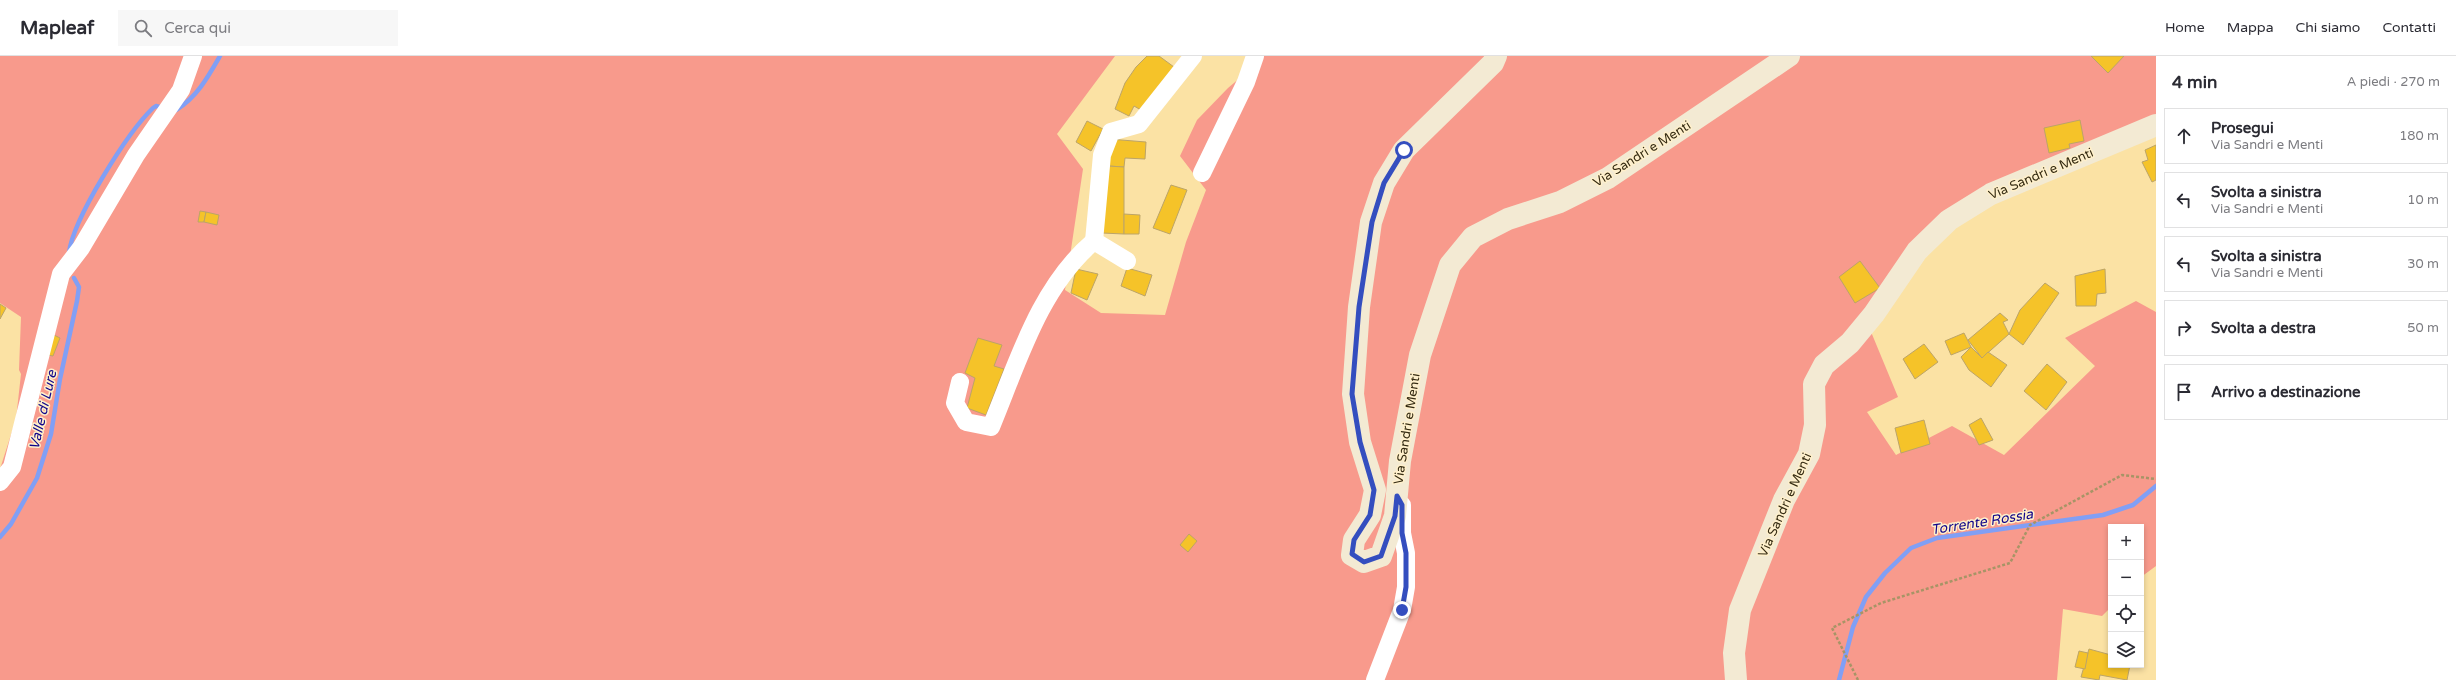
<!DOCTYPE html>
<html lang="it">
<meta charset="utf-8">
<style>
body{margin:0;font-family:"Varela Round",sans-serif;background:#f7f7f7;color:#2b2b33}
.controls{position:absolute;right:12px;bottom:12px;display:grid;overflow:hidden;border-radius:0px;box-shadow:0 2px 6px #0003}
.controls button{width:36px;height:36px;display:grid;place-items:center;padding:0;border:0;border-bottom:1px solid #e1e1e2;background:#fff;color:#2b2b33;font:20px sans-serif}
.stop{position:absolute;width:12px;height:12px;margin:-9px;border:3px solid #344ebf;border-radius:50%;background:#fff}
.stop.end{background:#344ebf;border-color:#fff;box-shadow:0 1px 4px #0008}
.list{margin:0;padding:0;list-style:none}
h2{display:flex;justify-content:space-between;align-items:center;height:52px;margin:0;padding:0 16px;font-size:17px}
h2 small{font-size:13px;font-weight:400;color:#7c7c81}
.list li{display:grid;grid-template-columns:26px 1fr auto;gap:12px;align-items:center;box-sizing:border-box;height:56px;margin:0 8px 8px;padding:0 8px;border:1px solid #e1e1e2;border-radius:0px}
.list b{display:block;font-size:15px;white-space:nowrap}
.list p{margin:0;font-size:13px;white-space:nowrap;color:#7c7c81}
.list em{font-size:13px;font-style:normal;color:#7c7c81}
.icon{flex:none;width:22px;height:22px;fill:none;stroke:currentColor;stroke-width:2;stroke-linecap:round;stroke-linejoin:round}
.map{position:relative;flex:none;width:2156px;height:624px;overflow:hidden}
header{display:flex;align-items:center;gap:24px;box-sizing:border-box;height:56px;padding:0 20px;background:#fff;border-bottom:1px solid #e1e1e2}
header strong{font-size:19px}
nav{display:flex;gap:22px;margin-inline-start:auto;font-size:14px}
.search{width:280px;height:36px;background:#f7f7f7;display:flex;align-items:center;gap:10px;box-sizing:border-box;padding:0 14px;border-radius:0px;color:#7c7c81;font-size:15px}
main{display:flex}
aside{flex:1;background:#fff}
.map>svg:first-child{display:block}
.green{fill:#f89a8c}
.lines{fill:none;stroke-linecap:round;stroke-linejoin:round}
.stream{stroke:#819ff5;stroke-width:4.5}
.building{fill:#f5c329;stroke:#bca468}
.path{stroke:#a79466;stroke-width:2.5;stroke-dasharray:3 2;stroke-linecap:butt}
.street{stroke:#fff;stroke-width:18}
.secondary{stroke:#f3ead3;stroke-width:22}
.route{stroke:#344ebf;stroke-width:5}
.labels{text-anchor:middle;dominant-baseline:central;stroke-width:3;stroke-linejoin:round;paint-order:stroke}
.street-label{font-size:13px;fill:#352b12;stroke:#fff0cb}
.water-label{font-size:14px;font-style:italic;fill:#11058a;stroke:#fff0cb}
</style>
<header>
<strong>Mapleaf</strong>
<div class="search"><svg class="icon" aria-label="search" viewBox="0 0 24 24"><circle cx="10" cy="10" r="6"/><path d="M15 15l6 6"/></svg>Cerca qui</div>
<nav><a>Home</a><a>Mappa</a><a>Chi siamo</a><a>Contatti</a></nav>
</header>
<main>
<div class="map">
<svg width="2156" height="624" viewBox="0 0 2156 624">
<rect width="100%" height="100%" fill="#fbe2a4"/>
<polygon class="green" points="0,0 1115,0 1057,78 1083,113 1065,234 1101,257 1165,259 1186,186 1206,134 1180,100 1197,64 1228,32 1254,10 1259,0 2156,0 2156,67 1956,163 1869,271 1898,341 1867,356 1896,399 1952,370 2004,399 2095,310 2065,282 2136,245 2156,256 2156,510 2141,521 2141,471 2111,471 2111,551 2102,560 2063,553 2057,624 0,624 0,413 16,363 21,318 19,314 21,261 0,247"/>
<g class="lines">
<g class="stream">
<path d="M176,54C197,41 208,21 220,0"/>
<path d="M69,197C73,163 127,77 153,52L156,50L163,52"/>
<polyline points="0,481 11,468 37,422 51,378 60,323 77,245 79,231 74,222"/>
<polyline points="1839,624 1853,571 1866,541 1885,517 1911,492 1937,482 2103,459 2133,449 2156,430"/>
</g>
</g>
<g class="building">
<polygon points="1147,0 1159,0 1174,11 1141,54 1134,50 1129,60 1115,53 1125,27 1136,11"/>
<polygon points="2091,0 2124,0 2108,17"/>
<polygon points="2080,64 2084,85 2069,88 2070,92 2049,97 2044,72"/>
<polygon points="1087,65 1103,73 1091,95 1076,86"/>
<polygon points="1109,83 1146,86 1145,103 1125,102 1124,111 1108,110"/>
<polygon points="2156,89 2156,124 2152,126 2142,106 2148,104 2145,94"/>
<polygon points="1108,110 1124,111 1124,178 1102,177"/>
<polygon points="1171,129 1187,134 1170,178 1153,172"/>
<polygon points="200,155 206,156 204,166 198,166"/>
<polygon points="206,156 219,159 217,169 204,166"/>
<polygon points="1124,158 1140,159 1139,178 1124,178"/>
<polygon points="1860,205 1880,232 1855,247 1839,221"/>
<polygon points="1127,212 1152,219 1145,240 1121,230"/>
<polygon points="1076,213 1098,218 1087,244 1071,237"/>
<polygon points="2105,213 2106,237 2097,238 2096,250 2076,250 2075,220"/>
<polygon points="2045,227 2059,237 2023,289 2009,278 2020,254"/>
<polygon points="0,248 6,252 0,263"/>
<polygon points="2000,257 2008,264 2003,266 2009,278 1982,302 1968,284"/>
<polygon points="1964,277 1971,291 1951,299 1945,285"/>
<polygon points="54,279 60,282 53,300 47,299"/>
<polygon points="978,282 1002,289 994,310 1004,313 986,359 967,352 975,322 965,317"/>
<polygon points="1924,288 1938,306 1915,323 1903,303"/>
<polygon points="1971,291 1982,302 1988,296 2007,309 1991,331 1969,314 1961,301"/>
<polygon points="2047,308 2067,326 2046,354 2024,335"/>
<polygon points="1981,362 1993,384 1979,389 1969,369"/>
<polygon points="1924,364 1930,388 1901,397 1895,372"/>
<polygon points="1189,478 1197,485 1188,496 1180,489"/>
<polygon points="2089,593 2111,599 2111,609 2130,609 2127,624 2100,619 2099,624 2081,621"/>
<polygon points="2079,595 2088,597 2085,613 2075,611"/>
</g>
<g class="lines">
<polyline class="path" points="1858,624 1832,572 1881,547 2010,507 2030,469 2122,419 2156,423"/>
<g class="street">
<polyline points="1202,117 1246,26 1255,0"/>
<polyline points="1127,205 1094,185 1102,99 1111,76 1139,68 1193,0"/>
<path d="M960,326L955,347L966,366L991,371C1018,306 1039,232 1094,185"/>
<polyline points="0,426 12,411 61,218 81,192 136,99 181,34 193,0"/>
<polyline points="1375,624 1402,554 1406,531 1406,497 1402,477 1402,449"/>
</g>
<g class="secondary">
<polyline points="1496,0 1493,7 1404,94 1384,127 1371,166 1359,251 1353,338 1360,386 1375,434 1370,459 1354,484 1352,499 1364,506 1381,500 1395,460 1400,405 1420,299 1450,209 1473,181 1508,163 1560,146 1608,122 1789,0"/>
<polyline points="1736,624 1734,597 1740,554 1784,444 1809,398 1815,369 1814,328 1824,309 1850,287 1874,258 1917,195 1949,164 1991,138 2156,69"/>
</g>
</g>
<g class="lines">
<polyline class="route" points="1402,554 1406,531 1406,497 1402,477 1402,449 1397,440 1395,460 1381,500 1364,506 1352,498 1354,484 1370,459 1374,434 1360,386 1352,338 1359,251 1372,166 1384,127 1404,94"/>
</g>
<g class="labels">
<g class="street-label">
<text transform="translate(1642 98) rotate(-32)">Via Sandri e Menti</text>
<text transform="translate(2041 118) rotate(-23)">Via Sandri e Menti</text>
<text transform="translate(1407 373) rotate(-81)">Via Sandri e Menti</text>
<text transform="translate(1785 449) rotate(-66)">Via Sandri e Menti</text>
</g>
<g class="water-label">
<text transform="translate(43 354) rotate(-77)">Valle di Lure</text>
<text transform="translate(1982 466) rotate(-9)">Torrente Rossia</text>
</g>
</g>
</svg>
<div class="controls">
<button>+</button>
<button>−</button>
<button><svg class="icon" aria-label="locate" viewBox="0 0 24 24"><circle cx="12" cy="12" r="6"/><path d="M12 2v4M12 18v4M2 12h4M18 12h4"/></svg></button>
<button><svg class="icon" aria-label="layers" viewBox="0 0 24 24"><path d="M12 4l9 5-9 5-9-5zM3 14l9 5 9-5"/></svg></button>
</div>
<div class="stop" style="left:1404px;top:94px"></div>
<div class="stop end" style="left:1402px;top:554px"></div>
</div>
<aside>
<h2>4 min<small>A piedi · 270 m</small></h2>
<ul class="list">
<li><svg class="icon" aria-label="ahead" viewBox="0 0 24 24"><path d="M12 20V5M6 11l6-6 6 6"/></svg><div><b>Prosegui</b><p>Via Sandri e Menti</p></div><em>180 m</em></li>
<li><svg class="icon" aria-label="left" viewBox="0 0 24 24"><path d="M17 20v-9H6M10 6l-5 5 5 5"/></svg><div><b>Svolta a sinistra</b><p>Via Sandri e Menti</p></div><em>10 m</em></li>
<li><svg class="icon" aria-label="left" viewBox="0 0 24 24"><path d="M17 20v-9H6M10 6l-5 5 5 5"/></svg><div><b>Svolta a sinistra</b><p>Via Sandri e Menti</p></div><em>30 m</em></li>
<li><svg class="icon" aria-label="right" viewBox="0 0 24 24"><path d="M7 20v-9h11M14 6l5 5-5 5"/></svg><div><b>Svolta a destra</b></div><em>50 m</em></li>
<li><svg class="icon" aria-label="arrive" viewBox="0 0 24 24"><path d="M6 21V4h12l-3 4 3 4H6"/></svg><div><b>Arrivo a destinazione</b></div></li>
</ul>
</aside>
</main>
